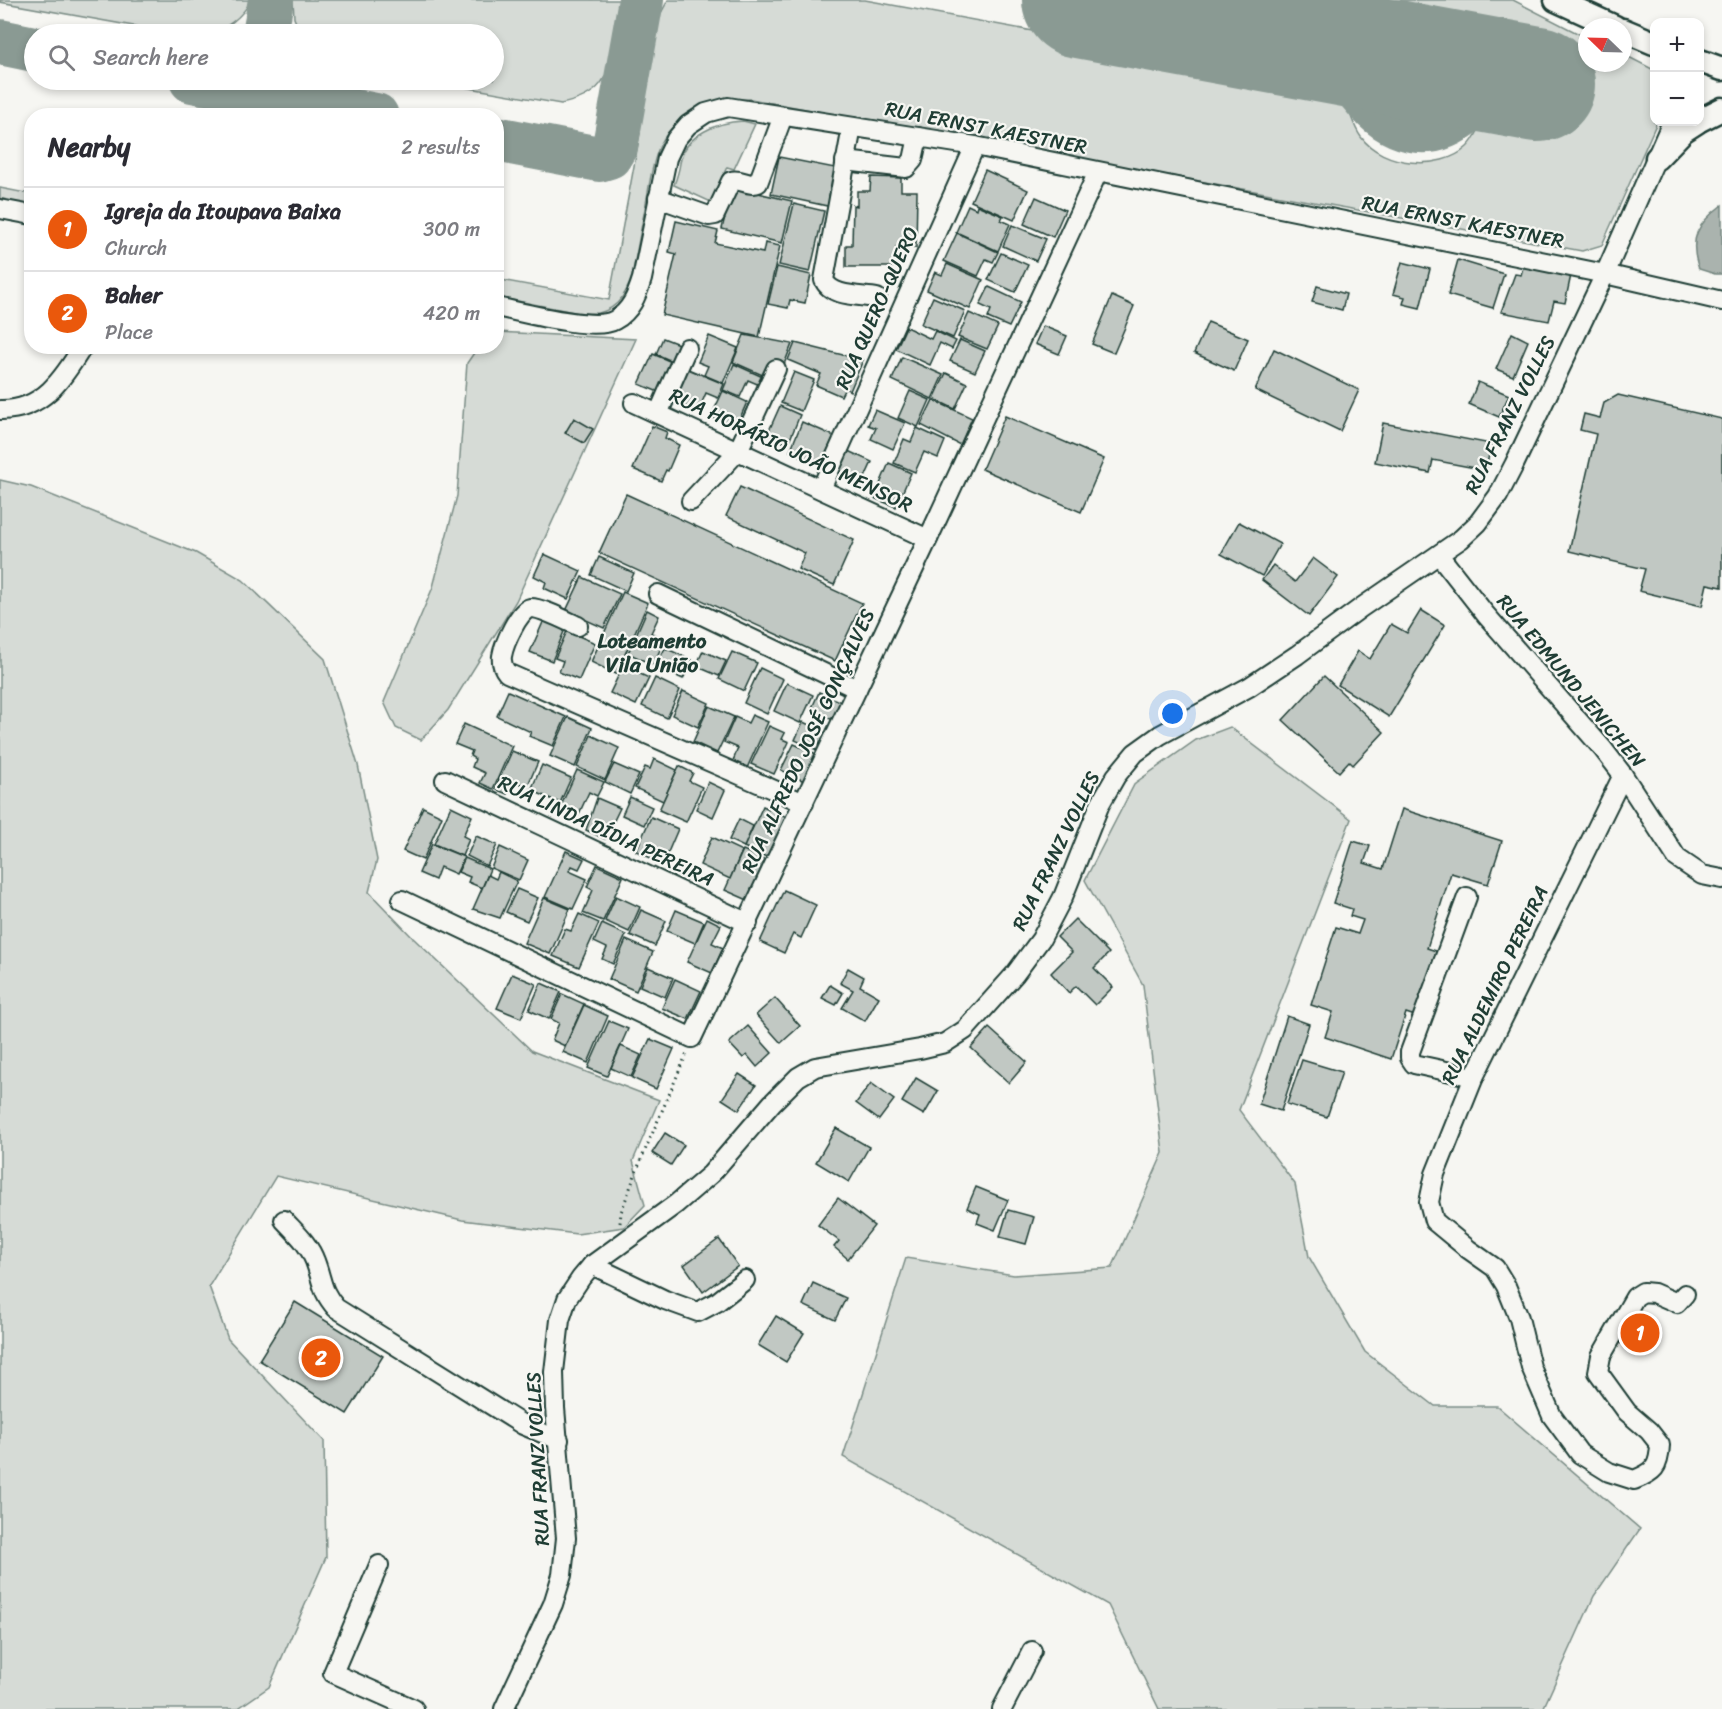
<!DOCTYPE html>
<meta charset="utf-8">
<style>
body{margin:0;font-family:Sriracha,sans-serif;background:#f7f7f7;color:#2b2b33}
.controls{position:absolute;right:18px;top:18px;display:grid;overflow:hidden;border-radius:12px;box-shadow:0 3px 9px #0003}
.controls button{width:54px;height:54px;display:grid;place-items:center;padding:0;border:0;border-bottom:2px solid #e1e1e2;background:#fff;color:#2b2b33;font:30px sans-serif}
.compass{position:absolute;left:1578px;top:18px;width:54px;height:54px;border-radius:50%;background:#fff;box-shadow:0 3px 9px #0003;rotate:293deg}
.you{position:absolute;left:1173px;top:714px;width:21px;height:21px;margin:-15px;border:4px solid #fff;border-radius:50%;background:#1a73e8;box-shadow:0 0 0 9px #1a73e833}
.badge{display:grid;place-items:center;width:39px;height:39px;border-radius:50%;background:#ea580c;color:#fff;font-size:20px;font-weight:700}
.pin{position:absolute;translate:-50% -50%;border:3px solid #fff;box-shadow:0 2px 6px #0006}
.list{margin:0;padding:0;list-style:none}
h2{display:flex;justify-content:space-between;align-items:center;height:78px;margin:0;padding:0 24px;font-size:26px}
h2 small{font-size:20px;font-weight:400;color:#7c7c81}
.list li{display:grid;grid-template-columns:39px 1fr auto;gap:18px;align-items:center;box-sizing:border-box;height:84px;padding:0 24px;border-top:2px solid #e1e1e2}
.list b{display:block;font-size:22px;white-space:nowrap}
.list p{margin:0;font-size:20px;white-space:nowrap;color:#7c7c81}
.list em{font-size:20px;font-style:normal;color:#7c7c81}
.icon{flex:none;width:33px;height:33px;fill:none;stroke:currentColor;stroke-width:2;stroke-linecap:round;stroke-linejoin:round}
.map{position:relative;flex:none;width:1722px;height:1709px;overflow:hidden}
.search{position:absolute;background:#fff;box-shadow:0 3px 9px #0003;left:24px;top:24px;width:480px;height:66px;display:flex;align-items:center;gap:15px;box-sizing:border-box;padding:0 21px;border-radius:33px;color:#7c7c81;font-size:22px}
.panel{position:absolute;background:#fff;box-shadow:0 3px 9px #0003;left:24px;top:108px;width:480px;height:246px;border-radius:24px}
.map>svg:first-child{display:block}
.green{fill:#d6dbd6;stroke:#7a8c85;stroke-width:1.5}
.water{fill:#aab3ae;stroke:#72847d;stroke-width:1.5}
.lines{fill:none;stroke-linecap:round;stroke-linejoin:round}
.taxiway{stroke:#8a9a93;stroke-width:46}
.runway{stroke:#8a9a93;stroke-width:116}
.building{fill:#c1c8c3;stroke:#1f3d34;stroke-width:1.5}
.minor-casing{stroke:#1f3d34;stroke-width:22}
.major-casing{stroke:#1f3d34;stroke-width:27}
.path{stroke:#1f3d34;stroke-width:3;stroke-dasharray:1.5 4.5;stroke-linecap:butt}
.minor{stroke:#f6f6f2;stroke-width:18}
.major{stroke:#f6f6f2;stroke-width:22}
.labels{text-anchor:middle;dominant-baseline:central;stroke-width:4.5;stroke-linejoin:round;paint-order:stroke}
.street-label{font-size:20px;fill:#1f3d34;stroke:#f6f6f2}
.neighbourhood-label{font-size:21px;font-weight:bold;fill:#1f3d34;stroke:#f6f6f2}
</style>
<div class="map">
<svg width="1722" height="1709" viewBox="0 0 1722 1709">
<rect width="100%" height="100%" fill="#f6f6f2"/>
<filter id="ink" filterUnits="userSpaceOnUse"><feTurbulence type="fractalNoise" baseFrequency=".0167" numOctaves="2"/><feDisplacementMap in="SourceGraphic" scale="12" xChannelSelector="R" yChannelSelector="G"/><feConvolveMatrix kernelMatrix="1 2 1 2 8 2 1 2 1" color-interpolation-filters="sRGB"/></filter>
<g filter="url(#ink)">
<g class="green">
<path d="M0,0H251C243,16 225,31 206,34C198,36 187,35 178,34L0,2Z"/>
<path d="M293,0H619C619,14 617,28 615,42C608,79 601,96 561,104L424,80H494V34H301L294,18Z"/>
<path d="M668,0H865L1330,86C1349,95 1349,121 1361,137C1382,166 1440,172 1467,147C1476,139 1479,126 1487,116H1494L1539,124L1552,50L1290,0H1513L1587,38V63H1623V54L1654,70V122H1657L1602,245L1582,251L751,99C726,99 709,101 689,114C656,135 653,162 647,198C642,224 637,250 632,276C625,299 614,312 589,315L497,297L496,279L609,300L640,134L638,136L659,17Z"/>
<path d="M743,121L755,124L734,169L727,167L711,202L674,185C677,177 679,171 680,163C685,134 718,122 743,121Z"/>
<polygon points="0,188 31,194 31,207 0,201"/>
<polygon points="497,332 636,339 516,601 448,710 421,740 396,728 384,702 433,587 457,496 467,363 478,347 496,346"/>
<polygon points="0,480 31,487 196,553 243,580 325,659 358,765 377,860 369,892 413,938 532,1051 659,1100 633,1161 645,1205 624,1227 577,1234 462,1220 276,1176 209,1286 228,1339 324,1441 326,1557 269,1687 237,1709 0,1709"/>
<polygon points="1230,727 1351,819 1239,1110 1295,1184 1309,1257 1365,1352 1435,1406 1497,1406 1640,1529 1594,1596 1543,1709 1159,1709 1108,1605 843,1457 906,1258 1014,1275 1112,1268 1163,1153 1143,985 1085,880 1135,783 1196,740"/>
</g>
<path class="water" d="M1722,205V274H1715L1699,269C1688,238 1698,223 1722,205Z"/>
<g class="lines">
<g class="taxiway">
<polyline points="265,34 271,0"/>
<path d="M1292,39C1305,44 1320,47 1331,55C1345,65 1351,82 1362,95C1390,131 1429,144 1466,112C1477,102 1486,88 1496,77"/>
<polyline points="0,42 34,49"/>
<polyline points="192,80 376,116"/>
<polyline points="496,139 599,159 609,156 615,146 641,0"/>
</g>
<polyline class="runway" points="1080,0 1537,84"/>
</g>
<g class="building">
<polygon points="779,157 840,169 832,207 771,194"/>
<polygon points="985,170 1028,190 1014,220 971,201"/>
<polygon points="871,177 901,178 901,191 917,191 916,248 896,248 896,267 846,267 846,245 852,245 853,205 857,206 857,191 870,191"/>
<polygon points="732,187 792,201 782,243 722,229"/>
<polygon points="1036,197 1065,210 1053,237 1024,224"/>
<polygon points="794,204 824,211 810,272 779,265"/>
<polygon points="968,205 976,209 977,205 1003,216 1001,220 1010,224 998,251 956,232"/>
<polygon points="676,221 718,231 715,243 763,253 765,243 780,246 759,337 662,315 676,254 669,252"/>
<polygon points="1012,225 1046,239 1036,261 1003,246"/>
<polygon points="957,233 998,252 993,262 986,259 978,276 944,261"/>
<polygon points="1001,253 1028,265 1015,292 988,280"/>
<polygon points="1458,260 1504,274 1493,308 1448,295"/>
<polygon points="1402,262 1430,269 1420,308 1403,304 1405,297 1393,294"/>
<polygon points="947,264 983,280 970,309 927,290 935,272 942,275"/>
<polygon points="1524,264 1571,275 1565,303 1554,301 1549,321 1501,312 1515,274 1521,275"/>
<polygon points="777,267 811,275 805,303 790,300 788,308 768,304"/>
<polygon points="1317,286 1346,294 1342,310 1312,302"/>
<polygon points="989,287 1021,302 1009,327 988,318 991,310 980,305"/>
<polygon points="1112,296 1134,306 1114,353 1092,344"/>
<polygon points="933,297 965,311 953,338 921,324"/>
<polygon points="969,313 998,326 987,349 958,337"/>
<polygon points="1208,322 1248,339 1234,371 1194,353"/>
<polygon points="1043,326 1067,336 1059,354 1035,344"/>
<polygon points="906,327 931,339 935,331 956,341 952,349 940,343 930,365 896,349"/>
<polygon points="1512,333 1528,341 1513,376 1496,369"/>
<polygon points="744,335 792,344 783,367 767,377 733,362"/>
<polygon points="709,336 738,348 723,383 704,375 708,366 698,362"/>
<polygon points="663,338 681,345 674,362 656,354"/>
<polygon points="960,340 985,351 975,372 950,361"/>
<polygon points="795,343 863,360 850,391 845,388 841,396 816,385 821,374 788,360"/>
<polygon points="1274,349 1359,390 1340,431 1255,390"/>
<polygon points="653,354 674,363 661,393 639,384"/>
<polygon points="902,357 943,375 932,399 892,380"/>
<polygon points="734,364 765,378 762,386 748,380 740,397 723,390"/>
<polygon points="688,369 724,384 718,398 706,393 698,412 674,402"/>
<polygon points="794,372 814,380 801,411 781,403"/>
<polygon points="946,373 967,383 955,409 934,399"/>
<polygon points="1478,382 1509,395 1499,417 1469,404"/>
<polygon points="723,391 747,402 736,427 711,417"/>
<polygon points="910,391 930,400 918,427 898,418"/>
<polygon points="1618,395 1722,419 1722,587 1707,584 1702,606 1639,591 1645,569 1569,551 1596,434 1580,430 1584,414 1600,418 1604,403"/>
<polygon points="933,400 972,418 960,445 921,425"/>
<polygon points="780,406 800,415 788,444 767,435"/>
<polygon points="875,410 905,423 893,449 871,439 876,428 868,425"/>
<polygon points="1005,416 1104,459 1081,512 982,469"/>
<polygon points="574,418 593,429 584,443 565,433"/>
<polygon points="802,422 834,436 821,465 790,451"/>
<polygon points="1383,423 1491,444 1486,470 1433,460 1430,473 1375,462"/>
<polygon points="652,426 667,432 665,438 679,445 668,471 666,470 661,481 633,469"/>
<polygon points="917,428 945,441 938,458 924,452 915,472 894,463 904,439 911,442"/>
<polygon points="848,451 872,462 862,484 838,473"/>
<polygon points="889,463 911,473 896,507 874,498"/>
<polygon points="740,487 854,540 834,585 798,569 805,553 726,516"/>
<polygon points="626,494 862,603 835,661 599,553"/>
<polygon points="1239,522 1280,544 1262,576 1221,554"/>
<polygon points="544,554 581,571 568,599 544,588 546,582 534,576"/>
<polygon points="599,557 634,573 626,591 591,575"/>
<polygon points="1313,558 1338,577 1309,616 1262,580 1273,565 1295,582"/>
<polygon points="582,577 620,594 604,628 566,611"/>
<polygon points="623,592 648,603 616,674 591,662"/>
<polygon points="647,610 659,616 651,633 665,639 653,665 628,653"/>
<polygon points="1421,610 1445,625 1389,717 1338,685 1358,651 1370,659 1391,624 1407,633"/>
<polygon points="544,620 565,629 552,661 530,652"/>
<polygon points="567,631 595,643 579,680 559,672 563,661 555,658"/>
<polygon points="665,648 692,660 683,679 656,667"/>
<polygon points="703,651 726,661 719,676 696,666"/>
<polygon points="732,652 757,663 744,691 719,679"/>
<polygon points="623,666 649,678 636,705 610,693"/>
<polygon points="760,668 783,679 767,714 744,703"/>
<polygon points="1324,676 1384,732 1353,765 1349,761 1339,772 1283,720"/>
<polygon points="655,678 680,690 667,718 642,706"/>
<polygon points="787,683 813,695 800,723 774,711"/>
<polygon points="508,691 566,717 553,746 529,736 531,732 497,716"/>
<polygon points="683,691 709,703 698,727 672,715"/>
<polygon points="819,692 841,702 833,720 811,710"/>
<polygon points="709,706 734,717 717,753 693,742"/>
<polygon points="752,715 768,722 747,768 733,761 738,748 724,742 735,717 748,723"/>
<polygon points="568,717 592,728 575,767 550,756"/>
<polygon points="803,722 827,733 819,751 795,740"/>
<polygon points="464,724 512,746 493,789 480,783 485,773 472,767 475,759 470,756 472,751 455,744"/>
<polygon points="769,726 785,733 782,739 789,742 774,774 751,764"/>
<polygon points="591,735 619,748 605,780 577,767"/>
<polygon points="794,744 821,756 808,783 781,770"/>
<polygon points="512,751 538,762 527,787 513,780 507,794 495,789"/>
<polygon points="654,759 677,770 663,801 635,788 645,767 650,769"/>
<polygon points="614,764 639,775 630,794 605,782"/>
<polygon points="542,765 571,778 560,803 531,790"/>
<polygon points="679,766 693,773 689,781 702,787 686,822 659,810"/>
<polygon points="577,770 604,782 597,796 589,792 578,816 560,808"/>
<polygon points="708,782 725,790 713,817 696,809"/>
<polygon points="630,797 652,807 644,825 622,815"/>
<polygon points="597,798 620,808 605,839 586,830"/>
<polygon points="451,806 472,816 463,836 469,839 462,856 434,844"/>
<polygon points="763,806 789,818 771,859 744,847"/>
<polygon points="423,807 442,816 423,860 403,851"/>
<polygon points="1402,809 1502,841 1488,884 1451,873 1427,948 1439,952 1418,1017 1406,1013 1391,1059 1325,1037 1333,1012 1311,1005 1336,927 1358,934 1363,920 1350,916 1352,909 1333,903 1353,841 1370,846 1364,863 1383,869"/>
<polygon points="651,817 678,829 663,864 636,851"/>
<polygon points="739,819 753,826 744,847 729,840"/>
<polygon points="476,836 497,845 487,866 467,856"/>
<polygon points="712,837 742,851 730,879 700,865"/>
<polygon points="432,844 464,857 456,874 440,867 435,880 419,873"/>
<polygon points="500,847 528,860 519,880 491,868"/>
<polygon points="743,850 768,861 750,901 725,890"/>
<polygon points="566,851 584,859 579,869 572,866 569,871 587,879 573,909 545,897"/>
<polygon points="465,858 490,869 482,888 468,882 470,877 458,872"/>
<polygon points="597,865 623,877 603,921 583,913 593,890 587,887"/>
<polygon points="499,872 517,881 500,918 473,909 488,875 496,879"/>
<polygon points="517,889 538,898 527,921 506,912"/>
<polygon points="784,890 816,905 801,938 793,934 784,953 760,942"/>
<polygon points="616,896 640,907 629,932 605,921"/>
<polygon points="544,898 570,909 550,954 524,943"/>
<polygon points="641,910 666,921 655,946 630,935"/>
<polygon points="676,910 704,922 695,943 667,931"/>
<polygon points="579,914 599,923 579,967 553,956 565,929 571,931"/>
<polygon points="707,918 721,925 712,943 723,948 712,973 687,962"/>
<polygon points="1075,919 1109,953 1094,968 1113,987 1095,1005 1076,986 1069,993 1051,973 1072,952 1057,937"/>
<polygon points="602,924 626,935 613,964 602,959 607,948 594,942"/>
<polygon points="626,940 653,952 636,991 609,979"/>
<polygon points="648,967 673,978 665,997 640,986"/>
<polygon points="848,968 864,977 860,986 879,997 865,1021 842,1008 853,990 840,983"/>
<polygon points="512,974 536,984 521,1018 497,1008"/>
<polygon points="675,979 701,991 688,1019 662,1008"/>
<polygon points="541,983 561,992 549,1019 529,1010"/>
<polygon points="830,985 843,993 836,1005 822,998"/>
<polygon points="562,994 584,1004 565,1046 552,1040 559,1023 551,1019"/>
<polygon points="775,998 800,1026 781,1043 756,1015"/>
<polygon points="584,1005 608,1016 588,1063 563,1052"/>
<polygon points="1287,1016 1309,1024 1281,1111 1259,1104"/>
<polygon points="609,1021 628,1029 607,1076 588,1068"/>
<polygon points="748,1026 772,1053 757,1067 747,1055 743,1058 729,1043"/>
<polygon points="989,1028 1027,1062 1009,1083 971,1048"/>
<polygon points="650,1039 674,1049 656,1089 632,1078"/>
<polygon points="621,1046 641,1055 631,1077 611,1068"/>
<polygon points="1302,1060 1342,1072 1327,1117 1287,1104"/>
<polygon points="739,1074 756,1085 739,1110 722,1099"/>
<polygon points="916,1078 938,1091 924,1115 902,1102"/>
<polygon points="871,1083 894,1100 879,1120 856,1103"/>
<polygon points="836,1128 869,1147 849,1182 816,1162"/>
<polygon points="665,1133 684,1145 671,1165 652,1153"/>
<polygon points="976,1187 1008,1200 995,1230 977,1223 980,1214 967,1208"/>
<polygon points="838,1198 874,1226 848,1259 834,1247 839,1241 818,1225"/>
<polygon points="1008,1210 1034,1217 1026,1244 1000,1237"/>
<polygon points="719,1239 738,1266 703,1292 684,1265"/>
<polygon points="813,1283 846,1298 835,1320 803,1305"/>
<polygon points="295,1302 383,1356 347,1414 259,1360"/>
<polygon points="776,1316 804,1333 786,1362 758,1345"/>
</g>
<g class="lines">
<g class="minor-casing">
<g id="minor">
<path d="M852,127L824,280C831,297 860,295 877,298"/>
<polyline points="845,161 906,168 913,160 918,137"/>
<path d="M658,198L709,216L715,215L731,181C741,178 749,187 758,183L783,116"/>
<polyline points="0,209 32,215"/>
<path d="M496,307C521,312 595,332 615,320C631,311 637,295 642,279L667,158L676,139L688,125L706,113L728,107L975,146L1605,274L1722,301"/>
<polyline points="634,403 928,539"/>
<path d="M0,410C42,411 63,379 83,346"/>
<polyline points="658,414 687,348"/>
<polyline points="821,489 975,146"/>
<polyline points="691,501 738,451 776,369"/>
<polyline points="1439,555 1486,615 1603,749 1623,775 1677,858 1702,875 1722,879"/>
<polyline points="658,594 857,689"/>
<path d="M578,626C567,621 540,607 530,608C519,610 504,644 502,656C501,663 503,668 507,673L804,803"/>
<path d="M1623,775L1474,1077L1435,1174L1429,1202L1434,1221L1468,1249L1495,1268L1506,1286L1519,1318L1531,1367L1552,1416L1580,1454L1609,1472L1634,1480C1654,1472 1659,1468 1660,1445L1649,1431L1627,1412L1598,1372L1601,1356L1635,1297L1643,1292L1654,1293L1677,1303L1685,1294"/>
<polyline points="445,780 748,923"/>
<polyline points="1467,897 1410,1052 1410,1058 1414,1064 1474,1077"/>
<polyline points="402,900 692,1038 928,539 1098,172"/>
<path d="M284,1220C296,1233 309,1244 315,1261C323,1282 321,1291 336,1308L523,1425L559,1440"/>
<polyline points="592,1265 665,1300 698,1312 717,1302 745,1280"/>
<polyline points="379,1565 333,1673 414,1709"/>
<polyline points="504,1709 553,1604 562,1575 566,1538 555,1408 554,1372 560,1320 567,1299 581,1278 592,1265 676,1204 711,1174 772,1103 798,1077 815,1067 920,1049 945,1043 965,1030 1015,974 1041,939 1063,897 1100,804 1116,776 1135,753 1160,735 1249,687 1297,655 1362,607 1461,539 1478,523 1498,496 1514,465 1605,274 1672,122"/>
<polyline points="1002,1709 1032,1651"/>
</g>
</g>
<g class="major-casing">
<g id="major">
<polyline points="1556,0 1615,27"/>
<polyline points="1623,30 1654,43"/>
<polyline points="1700,61 1722,69"/>
<polyline points="1700,120 1722,109"/>
<polyline points="1657,158 1683,131 1697,122"/>
</g>
</g>
<polyline class="path" points="620,1223 621,1212 640,1162 687,1053"/>
<use href="#minor" class="minor"/>
<use href="#major" class="major"/>
</g>
</g>
<g class="labels">
<g class="street-label">
<text transform="translate(986 128) rotate(11)">RUA ERNST KAESTNER</text>
<text transform="translate(1463 222) rotate(11)">RUA ERNST KAESTNER</text>
<text transform="translate(877 308) rotate(-66)">RUA QUERO-QUERO</text>
<text transform="translate(1510 415) rotate(-63)">RUA FRANZ VOLLES</text>
<text transform="translate(791 450) rotate(25)">RUA HORÁRIO JOÃO MENSOR</text>
<text transform="translate(1571 681) rotate(50)">RUA EDMUND JENICHEN</text>
<text transform="translate(808 741) rotate(-65)">RUA ALFREDO JOSÉ GONÇALVES</text>
<text transform="translate(606 831) rotate(25)">RUA LINDA DÍDIA PEREIRA</text>
<text transform="translate(1056 851) rotate(-64)">RUA FRANZ VOLLES</text>
<text transform="translate(1495 985) rotate(-64)">RUA ALDEMIRO PEREIRA</text>
<text transform="translate(538 1459) rotate(-93)">RUA FRANZ VOLLES</text>
</g>
<g class="neighbourhood-label">
<text x="652" y="641">Loteamento<tspan x="652" dy="24">Vila União</tspan></text>
</g>
</g>
</svg>
<div class="controls">
<button>+</button>
<button>−</button>
</div>
<svg class="compass" viewBox="-18 -18 36 36"><path d="M0-13l5 13h-10z" fill="#e53935"/><path d="M0 13l5-13h-10z" fill="#7c7c81"/></svg>
<div class="you"></div>
<div class="pin badge" style="left:1640px;top:1333px">1</div>
<div class="pin badge" style="left:321px;top:1358px">2</div>
<div class="search"><svg class="icon" aria-label="search" viewBox="0 0 24 24"><circle cx="10" cy="10" r="6"/><path d="M15 15l6 6"/></svg>Search here</div>
<section class="panel">
<h2>Nearby<small>2 results</small></h2>
<ul class="list">
<li><span class="badge">1</span><div><b>Igreja da Itoupava Baixa</b><p>Church</p></div><em>300 m</em></li>
<li><span class="badge">2</span><div><b>Baher</b><p>Place</p></div><em>420 m</em></li>
</ul>
</section>
</div>
